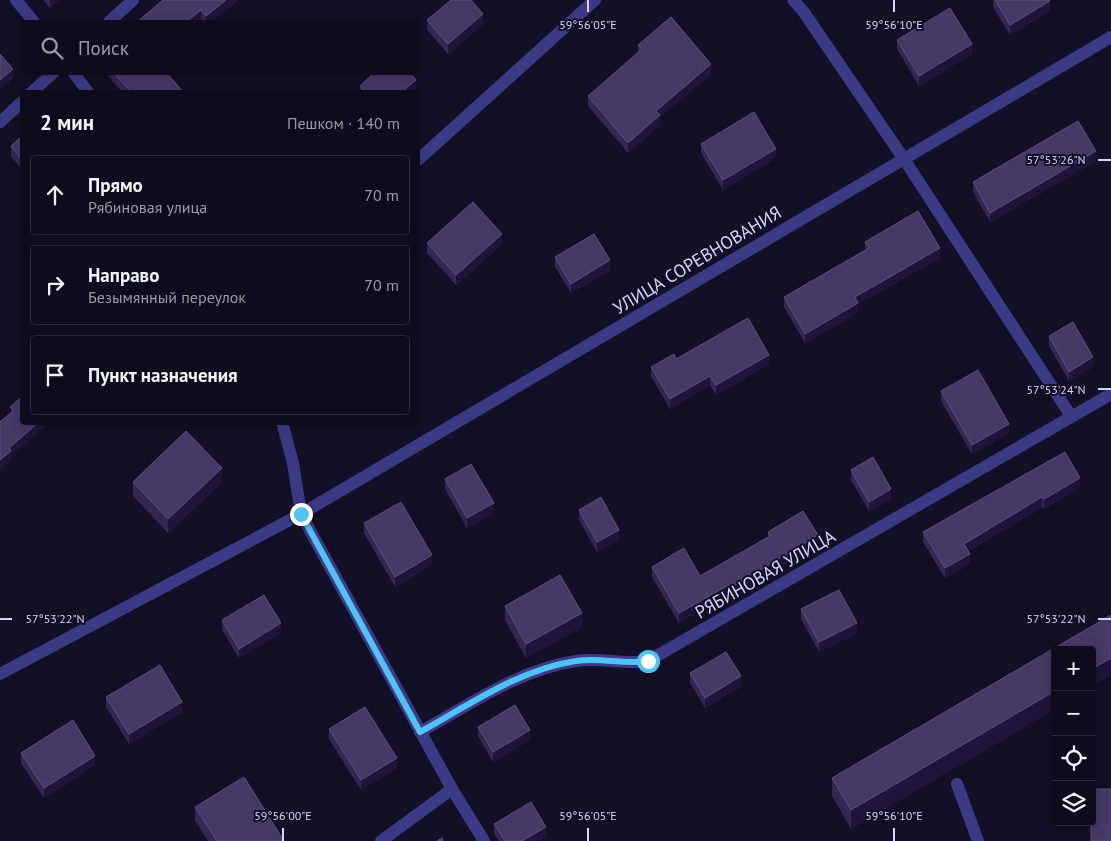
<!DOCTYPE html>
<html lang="ru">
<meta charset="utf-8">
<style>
body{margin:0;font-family:"PT Sans",sans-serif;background:#171425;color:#f1f3f6}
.controls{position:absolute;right:15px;bottom:15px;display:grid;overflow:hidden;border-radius:5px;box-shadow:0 2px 12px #0003}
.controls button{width:45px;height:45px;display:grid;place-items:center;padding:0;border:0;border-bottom:1px solid #2e2b3b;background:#0e0b1c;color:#f1f3f6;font:25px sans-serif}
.stop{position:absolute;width:15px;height:15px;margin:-11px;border:4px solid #4fc3f7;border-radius:50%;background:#fff}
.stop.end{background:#4fc3f7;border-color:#fff;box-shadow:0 1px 5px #0008}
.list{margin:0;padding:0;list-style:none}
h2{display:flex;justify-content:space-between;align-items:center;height:65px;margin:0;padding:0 20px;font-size:21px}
h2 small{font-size:16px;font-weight:400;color:#9b9ba3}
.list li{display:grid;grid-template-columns:32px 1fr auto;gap:15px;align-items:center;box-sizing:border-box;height:80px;margin:0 10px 10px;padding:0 10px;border:1px solid #2e2b3b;border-radius:5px}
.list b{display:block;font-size:19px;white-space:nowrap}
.list p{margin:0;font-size:16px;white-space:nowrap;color:#9b9ba3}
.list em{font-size:16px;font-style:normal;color:#9b9ba3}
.icon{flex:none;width:28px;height:28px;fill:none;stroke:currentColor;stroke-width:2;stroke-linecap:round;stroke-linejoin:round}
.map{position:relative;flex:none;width:1111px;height:841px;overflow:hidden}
.search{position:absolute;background:#0e0b1c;box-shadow:0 2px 12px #0003;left:20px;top:20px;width:400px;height:55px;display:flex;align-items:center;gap:12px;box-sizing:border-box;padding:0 18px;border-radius:5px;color:#9b9ba3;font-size:19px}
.panel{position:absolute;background:#0e0b1c;box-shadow:0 2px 12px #0003;left:20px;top:90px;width:400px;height:335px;border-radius:5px}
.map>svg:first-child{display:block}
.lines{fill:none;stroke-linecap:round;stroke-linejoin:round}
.minor{stroke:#3d3a85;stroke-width:12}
.wall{fill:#312854}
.shaded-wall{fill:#1d163a}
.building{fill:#433a66;stroke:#5a527e}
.route{stroke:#4fc3f7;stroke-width:6}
.ticks{fill:none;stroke:#d9d4ff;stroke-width:2}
.labels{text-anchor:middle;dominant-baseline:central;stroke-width:4;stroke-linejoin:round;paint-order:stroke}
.street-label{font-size:18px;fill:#d9d4ff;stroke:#130f26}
.ticks-label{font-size:12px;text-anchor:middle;fill:#d9d4ff;stroke:#130f26;stroke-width:4;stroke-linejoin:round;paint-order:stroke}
</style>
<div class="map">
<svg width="1111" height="841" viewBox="0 0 1111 841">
<rect width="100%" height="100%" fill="#130f26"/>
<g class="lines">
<g class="minor">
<polyline points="16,0 34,22"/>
<polyline points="793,0 803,11 904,159 1071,416"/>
<polyline points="109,22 133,0"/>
<polyline points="73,72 88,92"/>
<polyline points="32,92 54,72"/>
<polyline points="0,122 22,102"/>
<polyline points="418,160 595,0"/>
<polyline points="282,422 293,463 301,514 452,789 484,841"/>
<polyline points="0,674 301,514 1111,37"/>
<path d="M420,732C469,705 520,669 576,661C600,657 624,665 648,661L1111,394"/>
<polyline points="957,784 978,841"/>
<polyline points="381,841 452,789"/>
</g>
</g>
<g class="wall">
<polygon points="43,0 59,0 50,8"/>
<polygon points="163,0 238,0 211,22 203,22 201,19"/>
<polygon points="993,0 1049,0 1050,11 1010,35 993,7"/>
<polygon points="427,20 483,24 448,54 427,30"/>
<polygon points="897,40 972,54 919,86 897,49"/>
<polygon points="638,45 711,74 660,117 660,125 628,153 588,106 588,96 638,53"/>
<polygon points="105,72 166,72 183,92 122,92"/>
<polygon points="360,86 416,90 413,92 360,92"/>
<polygon points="22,136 22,170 11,156 11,146"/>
<polygon points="701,144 776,158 723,190 701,153"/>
<polygon points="1096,161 990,222 973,192 973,182"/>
<polygon points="865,242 940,258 858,304 858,313 805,343 784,307 784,297 865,250"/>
<polygon points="427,243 502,244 456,285 427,253"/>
<polygon points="555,257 610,270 571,293 555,267"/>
<polygon points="1049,336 1093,367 1069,381 1049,346"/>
<polygon points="676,359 769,364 716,395 710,385 670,409 651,376 651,367"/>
<polygon points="941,391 1009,433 972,454 941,401"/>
<polygon points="1065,452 1080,488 1044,509 1042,507 969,551 970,563 945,578 923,542 923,532"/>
<polygon points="851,470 891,499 869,511 851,480"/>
<polygon points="445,479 494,513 467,528 445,489"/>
<polygon points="133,482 222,482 168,533 133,496"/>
<polygon points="579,510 619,540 597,552 579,520"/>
<polygon points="364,523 432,565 395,587 364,533"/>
<polygon points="768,532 818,544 729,599 727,595 679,623 652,577 652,567 700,576 768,537"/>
<polygon points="505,606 582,627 526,658 505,620"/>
<polygon points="801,609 857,633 819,652 801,619"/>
<polygon points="222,620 281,633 239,658 222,630"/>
<polygon points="1055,650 1055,709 851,829 832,796 832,778"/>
<polygon points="690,673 741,686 705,708 690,683"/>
<polygon points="106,697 182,712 129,744 106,707"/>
<polygon points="478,727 530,740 493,762 478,736"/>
<polygon points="329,729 397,768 361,790 329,739"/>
<polygon points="21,753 95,765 44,798 21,763"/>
<polygon points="195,807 284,841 208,841 195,821"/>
<polygon points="494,824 546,837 539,841 499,841 494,834"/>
</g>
<g class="shaded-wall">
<polygon points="50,0 59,0 50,8"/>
<polygon points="226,0 238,0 211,22 206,22 206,16"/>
<polygon points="1050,1 1050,11 1010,35 1010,25"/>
<polygon points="201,10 201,19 197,22 186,22"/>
<polygon points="483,14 483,24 448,54 448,44"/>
<polygon points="972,44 972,54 919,86 919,76"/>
<polygon points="711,64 711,74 660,117 660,125 628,153 628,143 656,111"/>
<polygon points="13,69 13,79 0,89 0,80"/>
<polygon points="416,80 416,90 413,92 402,92"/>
<polygon points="776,149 776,158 723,190 723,180"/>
<polygon points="1096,151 1096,161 990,222 990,213"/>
<polygon points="502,234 502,244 456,285 456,275"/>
<polygon points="940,248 940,258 858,304 858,313 805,343 805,334 855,297"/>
<polygon points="610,260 610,270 571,293 571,284"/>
<polygon points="769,355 769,364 716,395 716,385"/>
<polygon points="1093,357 1093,367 1069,381 1069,372"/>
<polygon points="710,376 710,385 670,409 670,399"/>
<polygon points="39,422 51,422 11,456 11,461 0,470 0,460 9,448"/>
<polygon points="1009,424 1009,433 972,454 972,445"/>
<polygon points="222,468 222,482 168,533 168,519"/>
<polygon points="1080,478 1080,488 1044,509 1044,499"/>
<polygon points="891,489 891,499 869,511 869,502"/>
<polygon points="1042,497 1042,507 964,554 964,544"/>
<polygon points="494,503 494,513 467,528 467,518"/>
<polygon points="619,530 619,540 597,552 597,542"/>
<polygon points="818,535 818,544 729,599 729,589"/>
<polygon points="970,554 970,563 945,578 945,568"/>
<polygon points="432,555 432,565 395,587 395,577"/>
<polygon points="727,586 727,595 679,623 679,613"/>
<polygon points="582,613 582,627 526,658 526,644"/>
<polygon points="281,623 281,633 239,658 239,649"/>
<polygon points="857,623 857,633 819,652 819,642"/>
<polygon points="1111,658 1111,676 1092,687 1092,669"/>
<polygon points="741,676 741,686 705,708 705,698"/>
<polygon points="1055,691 1055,709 851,829 851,810"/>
<polygon points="182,702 182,712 129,744 129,734"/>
<polygon points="530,730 530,740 493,762 493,752"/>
<polygon points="95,756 95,765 44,798 44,788"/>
<polygon points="397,758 397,768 361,790 361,780"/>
<polygon points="546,827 546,837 539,841 522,841"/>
</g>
<g class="building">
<polygon points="163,0 226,0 206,16 201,10 186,22 137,22"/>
<polygon points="451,0 471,0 483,14 448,44 427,20"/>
<polygon points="995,0 1049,0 1050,1 1010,25"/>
<polygon points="950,8 972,44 919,76 897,40"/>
<polygon points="671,17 711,64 656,111 660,115 628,143 588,96 642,49 638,45"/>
<polygon points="0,54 13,69 0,80"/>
<polygon points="113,72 166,72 183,92 131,92"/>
<polygon points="375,72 409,72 416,80 402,92 365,92 360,86"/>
<polygon points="754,112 776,149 723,180 701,144"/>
<polygon points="1078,121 1096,151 990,213 973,182"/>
<polygon points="22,136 22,160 11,146"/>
<polygon points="473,202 502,234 456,275 427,243"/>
<polygon points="918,211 940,248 855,297 858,303 805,334 784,297 869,248 865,242"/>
<polygon points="594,234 610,260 571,284 555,257"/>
<polygon points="748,318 769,355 716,385 710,376 670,399 651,367 674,354 676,359"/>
<polygon points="1073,322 1093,357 1069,372 1049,336"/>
<polygon points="978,370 1009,424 972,445 941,391"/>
<polygon points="22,397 22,422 39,422 9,448 11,451 0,460 0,422 13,411 10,407"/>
<polygon points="186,431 222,468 168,519 133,482"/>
<polygon points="1065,452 1080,478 1044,499 1042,497 964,544 970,554 945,568 923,532"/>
<polygon points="873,457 891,489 869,502 851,470"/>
<polygon points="471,464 494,503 467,518 445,479"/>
<polygon points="601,497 619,530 597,542 579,510"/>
<polygon points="401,502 432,555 395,577 364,523"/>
<polygon points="803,511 818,535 729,589 727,586 679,613 652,567 684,548 700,576 770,536 768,532"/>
<polygon points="560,575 582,613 526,644 505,606"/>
<polygon points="839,590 857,623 819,642 801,609"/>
<polygon points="264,595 281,623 239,649 222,620"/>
<polygon points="1111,615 1111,658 1092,669 1092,650 1055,650 1055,691 851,810 832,778"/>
<polygon points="726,652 741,676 705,698 690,673"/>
<polygon points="160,665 182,702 129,734 106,697"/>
<polygon points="515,705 530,730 493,752 478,727"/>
<polygon points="365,707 397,758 361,780 329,729"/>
<polygon points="73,720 95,756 44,788 21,753"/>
<polygon points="244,777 284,841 217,841 195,807"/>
<polygon points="1092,789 1111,789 1111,841 1091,841 1091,822 1092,822"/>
<polygon points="531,802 546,827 522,841 505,841 494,824"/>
<polygon points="442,838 443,841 437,841"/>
</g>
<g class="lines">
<path class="route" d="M301,514L420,732C469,705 520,669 576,661C600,657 624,665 648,661"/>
</g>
<path class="ticks" d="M588,0V12M894,0V12M1098,160H1111M1098,389H1111M0,619H12M1098,619H1111M283,828V841M588,828V841M894,828V841"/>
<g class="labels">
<g class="street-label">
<text transform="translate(697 260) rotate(-31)">УЛИЦА СОРЕВНОВАНИЯ</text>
<text transform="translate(765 574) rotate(-30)">РЯБИНОВАЯ УЛИЦА</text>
</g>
</g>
<g class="ticks-label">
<text x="588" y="29">59°56'05"E</text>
<text x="894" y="29">59°56'10"E</text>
<text x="1056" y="164">57°53'26"N</text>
<text x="1056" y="394">57°53'24"N</text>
<text x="55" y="623">57°53'22"N</text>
<text x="1056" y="623">57°53'22"N</text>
<text x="283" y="820">59°56'00"E</text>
<text x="588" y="820">59°56'05"E</text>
<text x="894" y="820">59°56'10"E</text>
</g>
</svg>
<div class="controls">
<button>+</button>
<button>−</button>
<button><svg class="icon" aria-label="locate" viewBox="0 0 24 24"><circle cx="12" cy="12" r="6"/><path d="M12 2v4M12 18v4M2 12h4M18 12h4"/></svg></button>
<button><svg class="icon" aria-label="layers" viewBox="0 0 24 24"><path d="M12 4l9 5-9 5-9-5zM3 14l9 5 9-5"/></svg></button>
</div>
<div class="stop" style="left:648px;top:661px"></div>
<div class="stop end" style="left:301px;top:514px"></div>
<div class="search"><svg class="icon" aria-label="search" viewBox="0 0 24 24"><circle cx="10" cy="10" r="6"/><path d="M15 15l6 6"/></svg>Поиск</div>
<section class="panel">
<h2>2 мин<small>Пешком · 140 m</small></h2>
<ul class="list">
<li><svg class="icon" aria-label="ahead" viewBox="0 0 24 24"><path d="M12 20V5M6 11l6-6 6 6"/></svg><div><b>Прямо</b><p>Рябиновая улица</p></div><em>70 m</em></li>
<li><svg class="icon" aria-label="right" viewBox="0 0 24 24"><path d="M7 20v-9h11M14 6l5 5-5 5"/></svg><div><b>Направо</b><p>Безымянный переулок</p></div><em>70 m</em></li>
<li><svg class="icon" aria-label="arrive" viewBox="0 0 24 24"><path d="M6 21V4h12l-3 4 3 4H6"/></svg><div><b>Пункт назначения</b></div></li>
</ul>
</section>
</div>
